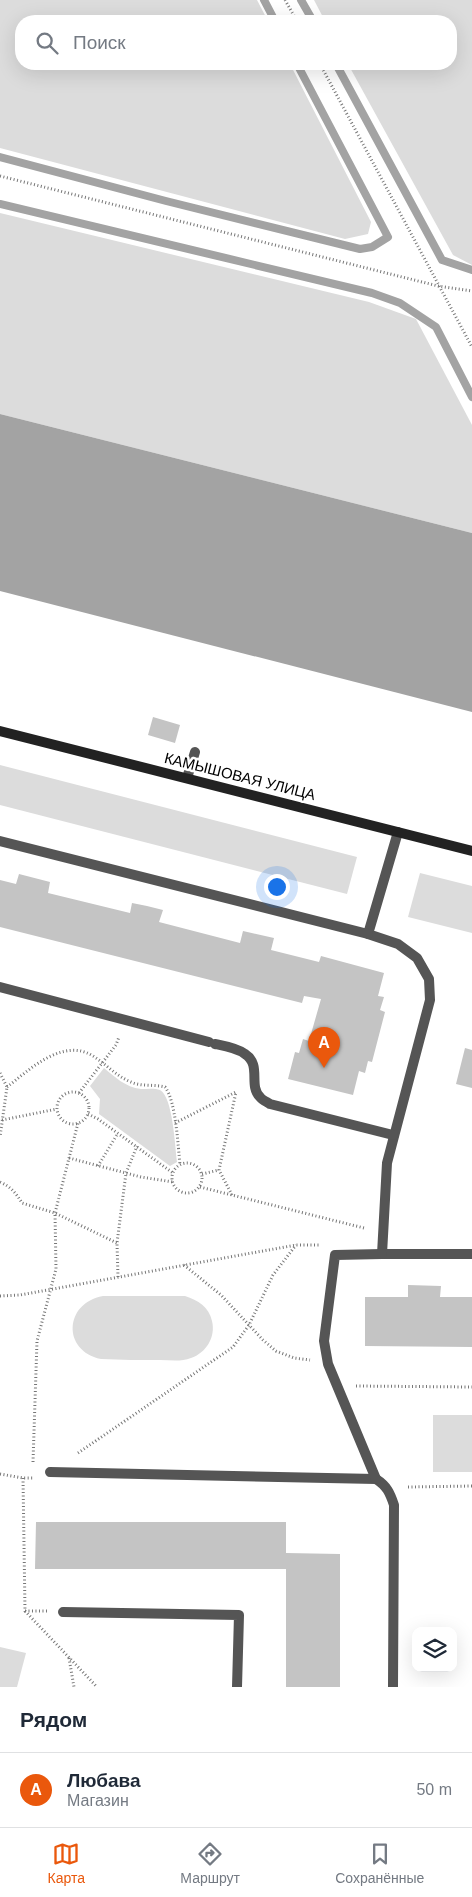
<!DOCTYPE html>
<html lang="ru">
<meta charset="utf-8">
<style>
body{margin:0;font-family:Arial,sans-serif;background:#f2f2f3;color:#1f2937}
.controls{position:absolute;right:15px;bottom:15px;display:grid;overflow:hidden;border-radius:10px;box-shadow:0 5px 20px #0002}
.controls button{width:45px;height:45px;display:grid;place-items:center;padding:0;border:0;border-bottom:1px solid #e0e1e3;background:#fff;color:#1f2937;font:25px sans-serif}
.you{position:absolute;left:276px;top:886px;width:18px;height:18px;margin:-12px;border:4px solid #fff;border-radius:50%;background:#1a73e8;box-shadow:0 0 0 8px #1a73e833}
.badge{display:grid;place-items:center;width:32px;height:32px;border-radius:50%;background:#ea580c;color:#fff;font-size:16px;font-weight:700}
.pin{position:absolute;translate:-50% -41px;filter:drop-shadow(0 1px 2px #0008)}
.pin::after{content:'';position:absolute;top:26px;width:18px;height:15px;background:inherit;clip-path:polygon(0 0,100% 0,50% 100%)}
.list{margin:0;padding:0;list-style:none}
h2{display:flex;justify-content:space-between;align-items:center;height:65px;margin:0;padding:0 20px;font-size:21px}
h2 small{font-size:16px;font-weight:400;color:#747a83}
.list li{display:grid;grid-template-columns:32px 1fr auto;gap:15px;align-items:center;box-sizing:border-box;height:75px;padding:0 20px;border-top:1px solid #e0e1e3}
.list b{display:block;font-size:19px;white-space:nowrap}
.list p{margin:0;font-size:16px;white-space:nowrap;color:#747a83}
.list em{font-size:16px;font-style:normal;color:#747a83}
.icon{flex:none;width:28px;height:28px;fill:none;stroke:currentColor;stroke-width:2;stroke-linecap:round;stroke-linejoin:round}
.map{position:relative;flex:none;width:472px;height:1687px;overflow:hidden}
.search{position:absolute;background:#fff;box-shadow:0 5px 20px #0002;left:15px;right:15px;top:15px;height:55px;display:flex;align-items:center;gap:12px;box-sizing:border-box;padding:0 18px;border-radius:20px;color:#747a83;font-size:19px}
.sheet{height:140px;background:#fff}
nav{display:flex;justify-content:space-around;align-items:center;box-sizing:border-box;height:70px;border-top:1px solid #e0e1e3;background:#fff;font-size:14px;color:#747a83}
nav a{display:grid;justify-items:center;gap:2px}
nav .on{color:#ea580c}
.map>svg:first-child{display:block}
.green{fill:#dcdcdc}
.water{fill:#a3a3a3}
.lines{fill:none;stroke-linecap:round;stroke-linejoin:round}
.stream{stroke:#a3a3a3;stroke-width:8}
.building{fill:#c4c4c4}
.path{stroke:#777;stroke-width:3;stroke-dasharray:1 2.5;stroke-linecap:butt}
.lane{stroke:#555;stroke-width:10}
.secondary{stroke:#222;stroke-width:10}
.labels{text-anchor:middle;dominant-baseline:central;stroke-width:5;stroke-linejoin:round;paint-order:stroke}
.street-label{font-size:15px;fill:#000;stroke:#fff}
</style>
<div class="map">
<svg width="472" height="1687" viewBox="0 0 472 1687">
<rect width="100%" height="100%" fill="#fff"/>
<g class="green">
<polygon points="0,0 257,0 268,21 21,21 21,64 290,64 371,222 368,234 345,239 0,148"/>
<polygon points="314,0 472,0 472,265 453,255 348,64 451,64 451,21 325,21"/>
<polygon points="0,213 369,302 416,319 472,425 472,533 0,414"/>
<polygon points="0,765 357,857 347,894 0,805"/>
<polygon points="420,873 472,886 472,933 408,917"/>
<path d="M104,1068C115,1077 125,1087 141,1089C147,1089 155,1088 160,1090C173,1097 175,1147 177,1162L170,1166L99,1114L100,1099L90,1086Z"/>
<path d="M103,1296H185C198,1300 209,1307 212,1321C216,1337 206,1353 191,1358C181,1362 170,1360 160,1360C141,1360 121,1360 101,1359C62,1351 64,1303 103,1296Z"/>
<rect x="433" y="1415" width="39" height="57"/>
<polygon points="0,1647 26,1653 17,1687 0,1687"/>
</g>
<polygon class="water" points="0,414 472,533 472,712 0,591"/>
<g class="lines">
<g class="stream">
<polyline points="264,0 275,21"/>
<polyline points="301,0 313,21"/>
<polyline points="336,64 442,260 472,270"/>
<polyline points="0,157 166,201 360,249 372,247 388,237 297,64"/>
<polyline points="0,204 372,293 400,303 436,327 472,397"/>
</g>
</g>
<g class="building">
<polygon points="153,717 180,725 175,743 148,735"/>
<polygon points="19,874 50,882 48,893 130,913 132,903 147,906 163,910 159,922 240,943 243,931 274,938 271,950 319,962 321,956 384,973 378,996 384,997 380,1010 385,1012 372,1062 368,1061 365,1073 359,1071 353,1095 288,1079 295,1052 299,1053 303,1039 309,1041 321,999 304,996 302,1003 0,927 0,880 16,884"/>
<polygon points="465,1048 472,1050 472,1088 456,1084"/>
<polygon points="408,1285 441,1286 440,1297 472,1297 472,1347 365,1346 365,1297 408,1297"/>
<polygon points="36,1522 286,1522 286,1553 340,1554 340,1687 286,1687 286,1569 35,1569"/>
</g>
<g class="lines">
<g class="path">
<polyline points="285,0 297,21"/>
<polyline points="320,64 472,347"/>
<polyline points="0,176 438,286 472,291"/>
<polyline points="0,1073 7,1087 0,1137"/>
<path d="M7,1087C29,1070 63,1037 93,1056C106,1064 116,1076 131,1082C142,1087 154,1084 165,1087C176,1101 178,1146 180,1165"/>
<circle cx="73" cy="1108" r="16"/>
<polyline points="79,1093 116,1045 119,1037"/>
<polyline points="88,1114 98,1119 173,1173"/>
<polyline points="2,1120 57,1109"/>
<polyline points="175,1123 236,1092"/>
<polyline points="69,1158 141,1177 173,1182"/>
<circle cx="187" cy="1178" r="15"/>
<polyline points="98,1166 118,1133"/>
<polyline points="202,1174 219,1170"/>
<path d="M0,1182C11,1187 16,1193 22,1203L55,1213L117,1243"/>
<polyline points="200,1187 364,1228"/>
<polyline points="232,1195 219,1170 236,1092"/>
<polyline points="184,1265 221,1295 263,1340 276,1351 294,1358 310,1360"/>
<polyline points="118,1277 117,1243 126,1173 137,1146"/>
<polyline points="0,1296 20,1295 296,1245 320,1245"/>
<polyline points="356,1386 472,1387"/>
<polyline points="78,1453 233,1347 249,1325 273,1275 296,1245"/>
<polyline points="33,1462 37,1341 56,1269 55,1213 78,1123"/>
<polyline points="0,1474 23,1478 34,1478"/>
<polyline points="23,1478 25,1611 47,1611"/>
<polyline points="408,1487 472,1486"/>
<polyline points="25,1611 97,1687"/>
<polyline points="69,1658 74,1687"/>
</g>
<g class="lane">
<polyline points="187,778 195,752"/>
<polyline points="398,832 368,934 398,944 417,958 429,979 430,1000 387,1163 382,1254 472,1254"/>
<polyline points="0,841 368,934"/>
<polyline points="0,987 209,1042"/>
<path d="M215,1044C225,1046 237,1048 245,1054C262,1065 248,1085 260,1097C262,1100 267,1102 270,1104L393,1135"/>
<path d="M50,1472L376,1479C387,1486 390,1493 394,1505L393,1687"/>
<polyline points="376,1479 328,1364 324,1341 335,1255 382,1254"/>
<polyline points="63,1612 239,1615 237,1687"/>
</g>
<polyline class="secondary" points="0,731 472,851"/>
</g>
<g class="labels">
<g class="street-label">
<text transform="translate(240 776) rotate(14)">КАМЫШОВАЯ УЛИЦА</text>
</g>
</g>
</svg>
<div class="controls">
<button><svg class="icon" aria-label="layers" viewBox="0 0 24 24"><path d="M12 4l9 5-9 5-9-5zM3 14l9 5 9-5"/></svg></button>
</div>
<div class="you"></div>
<div class="pin badge" style="left:324px;top:1068px">A</div>
<div class="search"><svg class="icon" aria-label="search" viewBox="0 0 24 24"><circle cx="10" cy="10" r="6"/><path d="M15 15l6 6"/></svg>Поиск</div>
</div>
<section class="sheet">
<h2>Рядом<small></small></h2>
<ul class="list">
<li><span class="badge">A</span><div><b>Любава</b><p>Магазин</p></div><em>50 m</em></li>
</ul>
</section>
<nav>
<a class="on"><svg class="icon" aria-label="map" viewBox="0 0 24 24"><path d="M3 6l6-2 6 2 6-2v14l-6 2-6-2-6 2zM9 4v14M15 6v14"/></svg>Карта</a>
<a><svg class="icon" aria-label="directions" viewBox="0 0 24 24"><path d="M12 3l9 9-9 9-9-9zM9 14v-3h6M13 9l2 2-2 2"/></svg>Маршрут</a>
<a><svg class="icon" aria-label="saved" viewBox="0 0 24 24"><path d="M7 4h10v16l-5-4-5 4z"/></svg>Сохранённые</a>
</nav>
